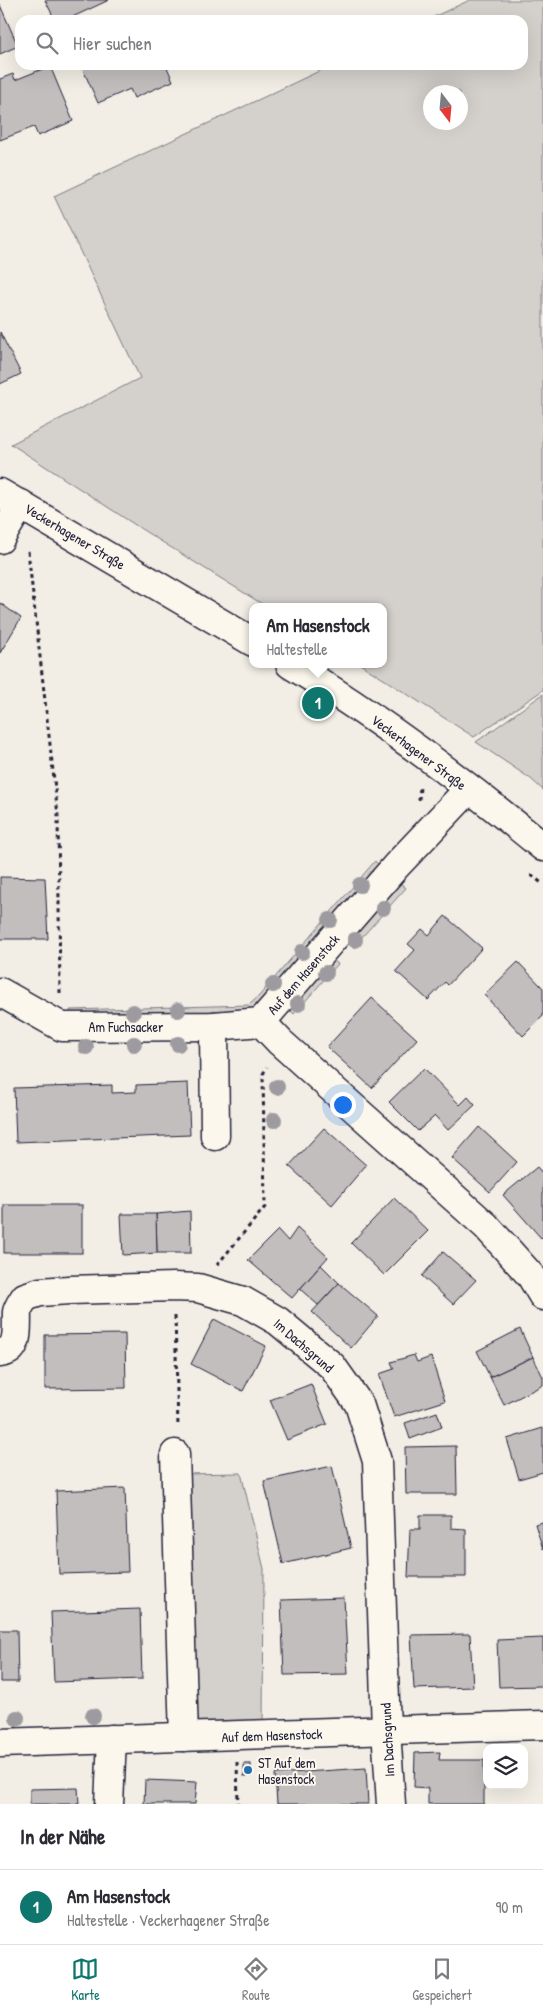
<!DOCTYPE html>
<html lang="de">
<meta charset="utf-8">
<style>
body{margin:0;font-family:"Patrick Hand",sans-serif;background:#f7f7f7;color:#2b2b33}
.controls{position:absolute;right:15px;bottom:15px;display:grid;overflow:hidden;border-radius:10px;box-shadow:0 5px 20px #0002}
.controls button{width:45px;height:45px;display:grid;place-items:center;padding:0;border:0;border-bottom:1px solid #e1e1e2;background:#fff;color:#2b2b33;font:25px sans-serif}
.compass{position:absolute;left:423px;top:85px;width:45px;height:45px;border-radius:50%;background:#fff;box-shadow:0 5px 20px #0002;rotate:164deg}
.you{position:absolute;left:342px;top:1104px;width:18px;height:18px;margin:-12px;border:4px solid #fff;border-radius:50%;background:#1a73e8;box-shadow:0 0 0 8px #1a73e833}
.badge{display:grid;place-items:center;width:32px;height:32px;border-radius:50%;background:#0f766e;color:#fff;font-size:16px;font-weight:700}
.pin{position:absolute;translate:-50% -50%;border:2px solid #fff;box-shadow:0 1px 5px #0006}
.popup{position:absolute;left:249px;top:603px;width:138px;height:65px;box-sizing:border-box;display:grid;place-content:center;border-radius:10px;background:#fff;filter:drop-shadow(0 1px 4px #0005);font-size:16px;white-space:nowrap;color:#7c7c81}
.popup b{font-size:19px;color:#2b2b33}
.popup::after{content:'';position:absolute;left:50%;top:100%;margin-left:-10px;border:10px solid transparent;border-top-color:#fff}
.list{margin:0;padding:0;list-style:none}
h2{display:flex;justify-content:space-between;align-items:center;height:65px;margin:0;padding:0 20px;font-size:21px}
h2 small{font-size:16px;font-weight:400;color:#7c7c81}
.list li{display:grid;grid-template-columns:32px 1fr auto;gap:15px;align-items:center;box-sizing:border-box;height:75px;padding:0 20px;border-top:1px solid #e1e1e2}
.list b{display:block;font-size:19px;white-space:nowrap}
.list p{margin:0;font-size:16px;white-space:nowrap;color:#7c7c81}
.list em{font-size:16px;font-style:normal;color:#7c7c81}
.icon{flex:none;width:28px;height:28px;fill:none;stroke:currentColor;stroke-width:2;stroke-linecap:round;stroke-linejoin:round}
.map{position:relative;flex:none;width:543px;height:1804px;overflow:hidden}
.search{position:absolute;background:#fff;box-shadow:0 5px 20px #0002;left:15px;right:15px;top:15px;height:55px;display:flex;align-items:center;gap:12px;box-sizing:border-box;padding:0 18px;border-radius:15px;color:#7c7c81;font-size:19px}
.sheet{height:140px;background:#fff}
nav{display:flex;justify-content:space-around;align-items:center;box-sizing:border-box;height:70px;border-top:1px solid #e1e1e2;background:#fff;font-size:14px;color:#7c7c81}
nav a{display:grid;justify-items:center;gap:2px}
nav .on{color:#0f766e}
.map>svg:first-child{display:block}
.green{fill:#d4d1cc;stroke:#7b7a84;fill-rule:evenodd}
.building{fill:#c2bebe;stroke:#22223b}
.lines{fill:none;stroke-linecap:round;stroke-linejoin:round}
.minor-casing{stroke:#22223b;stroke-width:31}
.path{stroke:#22223b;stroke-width:3;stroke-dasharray:4 4;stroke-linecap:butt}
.minor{stroke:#fbf7ec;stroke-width:28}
.tree{fill:#9d9b9f}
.poi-dot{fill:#1f6fb2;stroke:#fbf7ec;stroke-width:2}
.labels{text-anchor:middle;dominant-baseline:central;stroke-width:4;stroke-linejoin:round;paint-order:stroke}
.street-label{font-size:14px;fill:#22223b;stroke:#fbf7ec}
.poi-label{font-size:14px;fill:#22223b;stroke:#fbf7ec;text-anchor:start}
</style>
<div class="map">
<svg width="543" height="1804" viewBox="0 0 543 1804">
<rect width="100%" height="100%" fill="#f2eee5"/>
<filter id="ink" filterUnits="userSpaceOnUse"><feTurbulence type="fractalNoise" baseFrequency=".02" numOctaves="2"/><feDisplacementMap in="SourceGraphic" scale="10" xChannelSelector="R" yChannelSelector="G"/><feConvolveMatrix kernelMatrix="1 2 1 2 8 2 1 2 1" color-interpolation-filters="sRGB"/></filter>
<g filter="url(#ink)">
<g class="green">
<path d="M470,0H543V690L474,737L360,664H383V607H267L146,532L11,444L140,378L54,196L332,65H523V20H427ZM460,92V122H430V92Z"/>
<polygon points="543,694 543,790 531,779 476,742"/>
<polygon points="375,861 380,866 257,1009 250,1011 73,1016 70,1010 249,1005 259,996"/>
<polygon points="400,883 406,888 353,947 348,943"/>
<polygon points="333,960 338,964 294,1014 291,1011 295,1003"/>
<polygon points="241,1473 264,1569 263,1726 193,1730 183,1474"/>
</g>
<g class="building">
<polygon points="45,0 109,0 66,20 55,20"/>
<polygon points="0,5 18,46 0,54"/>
<polygon points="81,65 166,65 173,81 134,98 130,89 98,103"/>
<polygon points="50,66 73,121 38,136 34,127 0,140 0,79 13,74 15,80"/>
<polygon points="0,332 21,374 0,384"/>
<polygon points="0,603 21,618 0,653"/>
<polygon points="0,877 45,878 48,939 0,939"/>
<polygon points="445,916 482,948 448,985 445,982 428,1000 396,971 415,950 408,944 422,929 429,935"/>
<polygon points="518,962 543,988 543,1016 523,1036 484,995"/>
<polygon points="372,998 417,1039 372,1088 327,1047"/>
<polygon points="424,1068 460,1105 468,1097 475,1105 448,1130 435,1116 418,1131 389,1102"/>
<polygon points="188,1083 190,1135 16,1142 14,1088 112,1085 112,1093 136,1092 136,1085"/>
<polygon points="479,1127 517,1162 490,1192 452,1158"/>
<polygon points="324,1128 366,1165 332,1205 289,1166"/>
<polygon points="537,1167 543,1174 543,1236 541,1238 503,1195"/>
<polygon points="394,1198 428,1231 384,1275 351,1243"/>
<rect x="4" y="1205" width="78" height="48"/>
<polygon points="190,1211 191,1253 157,1253 156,1214"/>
<polygon points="121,1214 156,1214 157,1253 123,1255"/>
<polygon points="297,1228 328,1257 292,1298 248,1260 278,1230 288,1241"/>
<polygon points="443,1252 476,1280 453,1304 422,1276"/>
<polygon points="321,1265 339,1283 318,1305 300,1289"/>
<polygon points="339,1283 378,1316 351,1348 312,1312"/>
<polygon points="214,1319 266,1346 243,1391 191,1364"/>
<polygon points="520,1329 533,1357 490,1377 477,1351"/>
<polygon points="125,1334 126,1388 45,1389 45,1335"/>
<polygon points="414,1355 417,1362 431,1357 445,1401 394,1417 379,1374 394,1369 391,1362"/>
<polygon points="533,1357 543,1377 543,1385 504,1405 490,1377"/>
<polygon points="311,1384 327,1424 287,1440 270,1400"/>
<polygon points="437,1412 442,1427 410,1439 405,1423"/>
<polygon points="543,1428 543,1472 519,1479 507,1439"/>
<polygon points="456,1446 457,1494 406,1494 405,1447"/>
<polygon points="332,1466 351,1548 283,1564 264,1481"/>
<polygon points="125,1488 128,1572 59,1574 56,1491"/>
<polygon points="420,1515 451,1515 451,1528 466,1529 466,1577 408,1577 410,1529 420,1529"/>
<polygon points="543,1522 543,1549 535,1524"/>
<polygon points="344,1598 348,1674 284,1675 281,1600"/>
<polygon points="140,1609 142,1679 54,1682 51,1612"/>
<polygon points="0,1630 17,1630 18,1682 0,1682"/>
<polygon points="470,1634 473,1687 414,1689 411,1635"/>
<polygon points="543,1638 543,1686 499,1687 497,1640"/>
<polygon points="440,1752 439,1760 484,1760 484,1804 428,1804 428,1788 414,1787 415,1753"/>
<rect x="244" y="1764" width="7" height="12"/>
<polygon points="366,1768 368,1804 277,1804 275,1774"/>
<polygon points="145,1780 197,1782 195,1804 144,1804"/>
<polygon points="78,1788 79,1804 30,1804 30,1789"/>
</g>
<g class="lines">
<g class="minor-casing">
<g id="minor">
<polyline points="0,493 253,642"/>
<polyline points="0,539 21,504"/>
<path d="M290,664C379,718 463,781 543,847"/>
<polyline points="0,992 62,1027 214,1026 261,1022"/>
<polyline points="261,1022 280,1042 486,1226 531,1276 543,1296"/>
<polyline points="261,1022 396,866 469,789"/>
<polyline points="214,1026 215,1136"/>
<path d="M0,1353C21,1351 16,1327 17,1312C18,1307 22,1302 25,1297L40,1292L69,1290L174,1287L198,1288L243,1301L278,1321L332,1366L359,1404L377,1461L386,1730L391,1804"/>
<polyline points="175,1454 184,1737"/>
<polyline points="0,1743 543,1725"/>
<polyline points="109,1804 112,1739"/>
</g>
</g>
<g class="path">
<polyline points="28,551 58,815 60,993"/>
<polyline points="419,800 420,786"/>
<polyline points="531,875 543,884"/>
<polyline points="217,1265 265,1207 263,1074 267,1067"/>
<polyline points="175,1316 178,1427"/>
<polyline points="237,1762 238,1804"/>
</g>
<use href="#minor" class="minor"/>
</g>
<g class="tree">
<circle cx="360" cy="885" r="8"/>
<circle cx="383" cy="908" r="8"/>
<circle cx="330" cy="920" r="8"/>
<circle cx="355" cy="940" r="8"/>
<circle cx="302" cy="952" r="8"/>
<circle cx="326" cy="973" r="8"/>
<circle cx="273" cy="985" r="8"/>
<circle cx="298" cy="1004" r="8"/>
<circle cx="178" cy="1010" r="8"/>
<circle cx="133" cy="1012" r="8"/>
<circle cx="134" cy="1044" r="8"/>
<circle cx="178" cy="1044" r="8"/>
<circle cx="86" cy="1047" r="8"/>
<circle cx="277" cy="1087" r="8"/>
<circle cx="274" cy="1120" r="8"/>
<circle cx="93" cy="1716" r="8"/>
<circle cx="17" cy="1718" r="8"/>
</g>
</g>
<circle class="poi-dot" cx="248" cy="1770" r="5"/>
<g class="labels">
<g class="street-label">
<text transform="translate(75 536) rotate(31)">Veckerhagener Straße</text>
<text transform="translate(419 752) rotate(37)">Veckerhagener Straße</text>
<text transform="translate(303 974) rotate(-49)">Auf dem Hasenstock</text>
<text x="126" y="1026">Am Fuchsacker</text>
<text transform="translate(304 1345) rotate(41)">Im Dachsgrund</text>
<text transform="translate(272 1735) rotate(-2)">Auf dem Hasenstock</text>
<text transform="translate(387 1740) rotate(-93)">Im Dachsgrund</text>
</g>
<g class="poi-label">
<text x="258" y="1762">ST Auf dem<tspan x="258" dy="16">Hasenstock</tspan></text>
</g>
</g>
</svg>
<div class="controls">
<button><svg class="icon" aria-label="layers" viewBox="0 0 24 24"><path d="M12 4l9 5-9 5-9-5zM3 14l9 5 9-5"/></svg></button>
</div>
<svg class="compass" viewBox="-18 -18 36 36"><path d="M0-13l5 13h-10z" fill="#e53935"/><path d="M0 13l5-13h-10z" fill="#7c7c81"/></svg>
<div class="you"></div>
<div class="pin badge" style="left:318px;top:703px">1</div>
<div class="popup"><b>Am Hasenstock</b>Haltestelle</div>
<div class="search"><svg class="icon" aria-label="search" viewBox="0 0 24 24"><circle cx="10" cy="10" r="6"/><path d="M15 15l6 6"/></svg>Hier suchen</div>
</div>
<section class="sheet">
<h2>In der Nähe<small></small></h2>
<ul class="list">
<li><span class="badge">1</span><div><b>Am Hasenstock</b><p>Haltestelle · Veckerhagener Straße</p></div><em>90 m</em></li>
</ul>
</section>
<nav>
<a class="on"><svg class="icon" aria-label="map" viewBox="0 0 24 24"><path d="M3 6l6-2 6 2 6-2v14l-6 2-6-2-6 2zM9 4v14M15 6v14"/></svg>Karte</a>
<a><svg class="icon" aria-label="directions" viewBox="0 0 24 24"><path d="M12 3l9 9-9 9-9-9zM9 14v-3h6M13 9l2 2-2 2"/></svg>Route</a>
<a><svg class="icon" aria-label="saved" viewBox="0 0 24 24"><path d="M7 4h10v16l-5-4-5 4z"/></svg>Gespeichert</a>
</nav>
